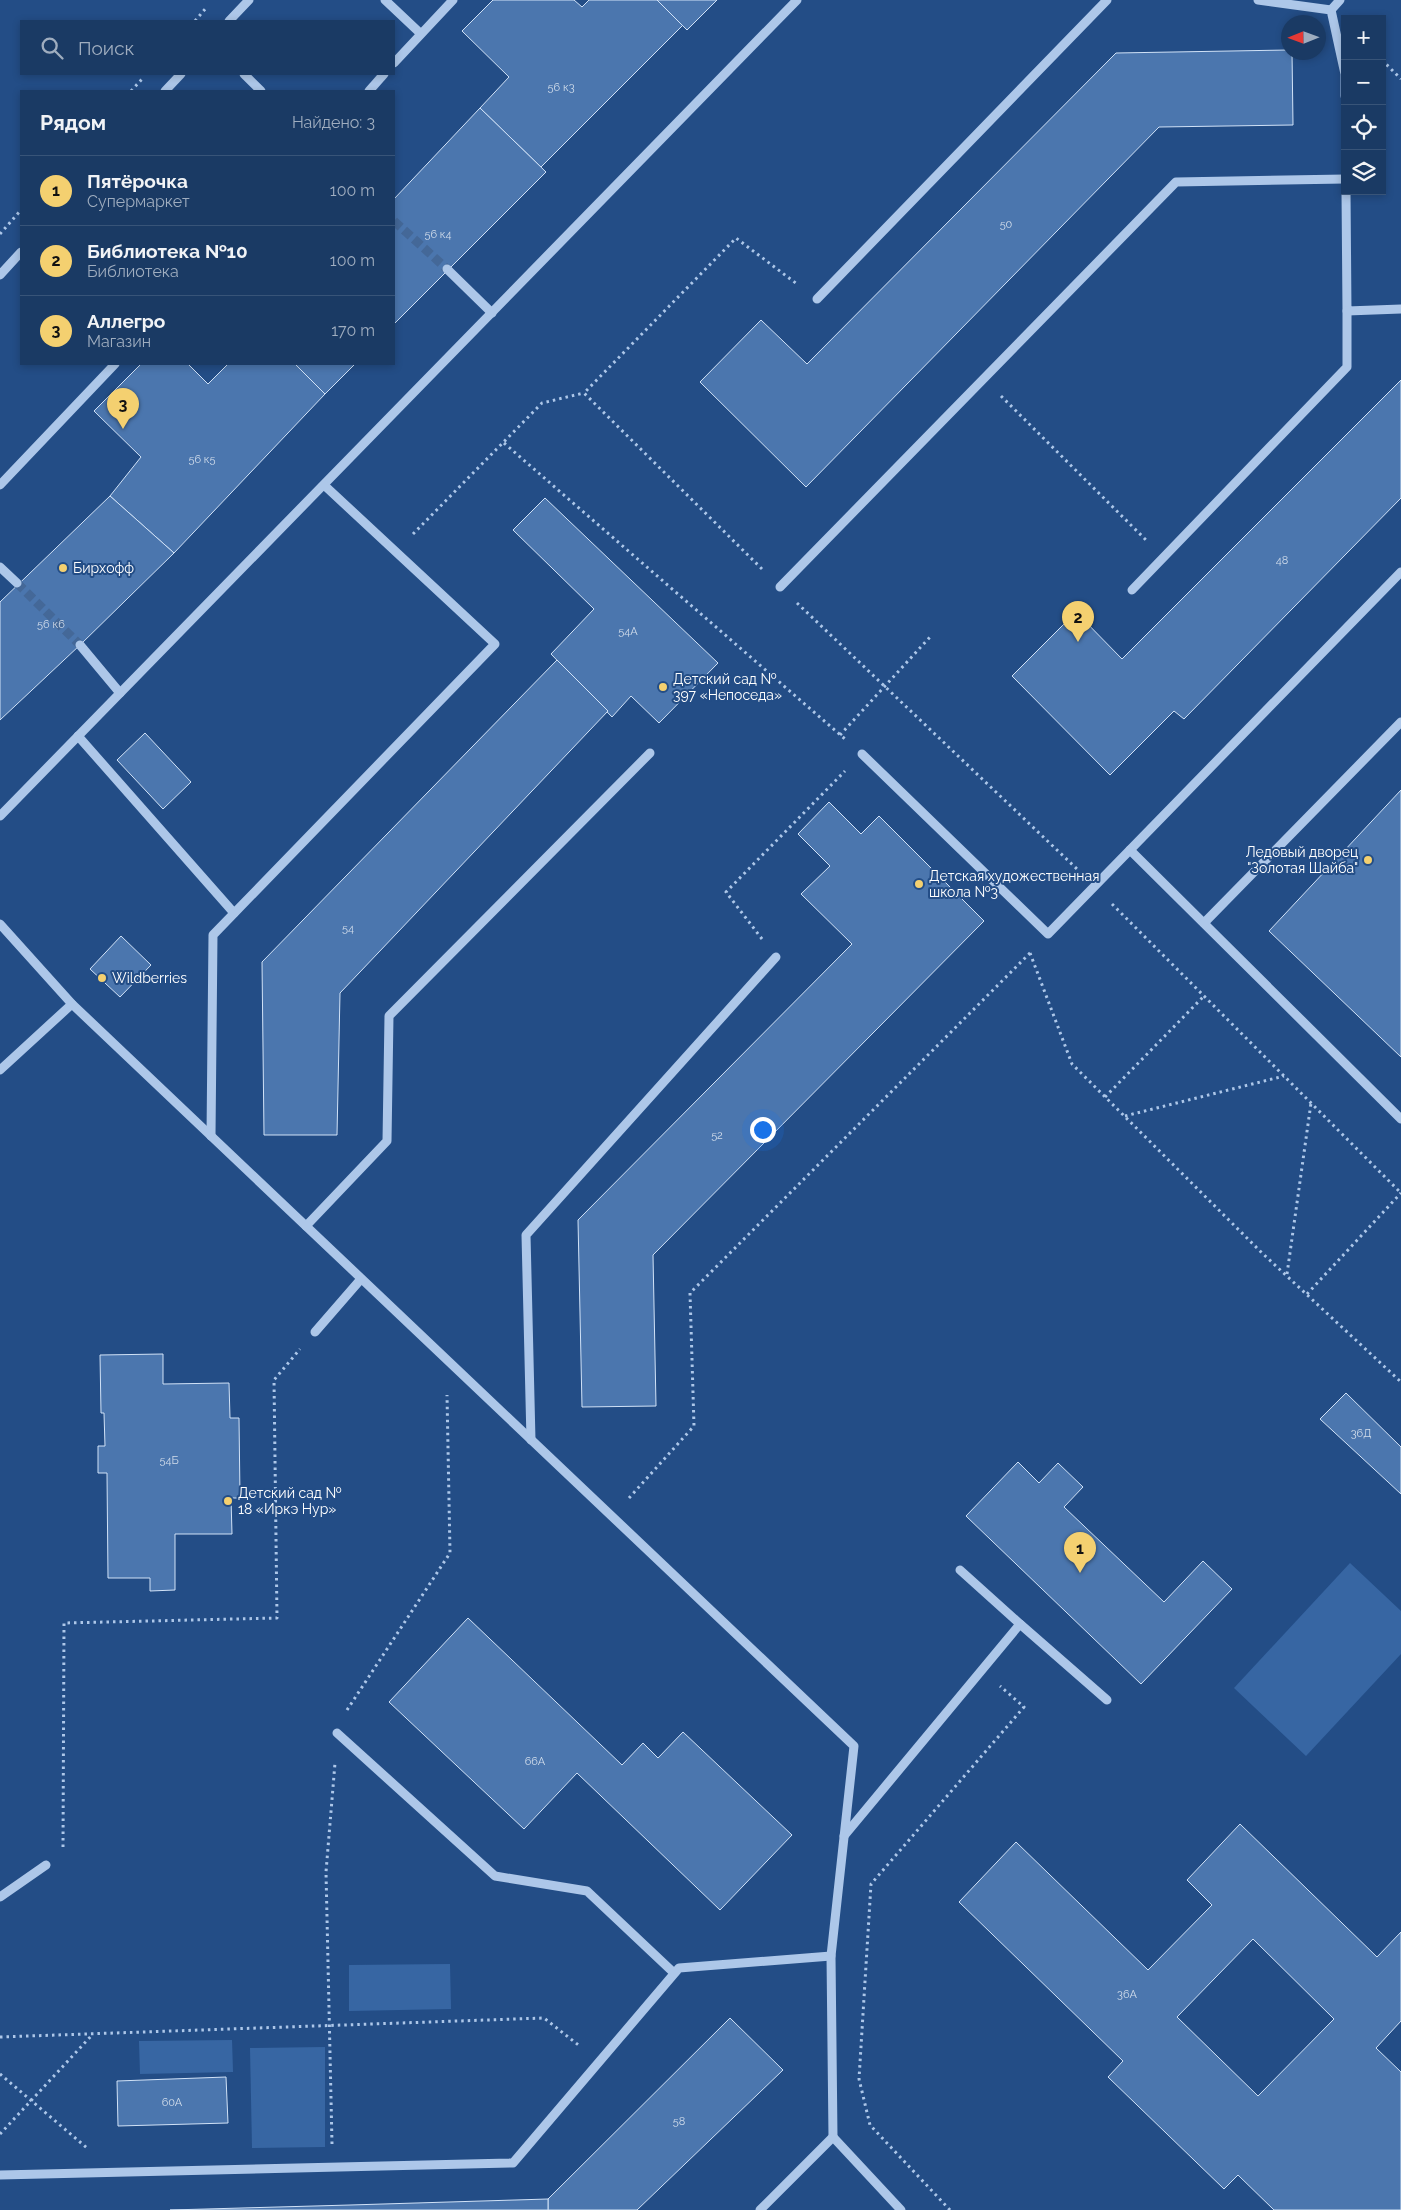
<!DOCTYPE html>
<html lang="ru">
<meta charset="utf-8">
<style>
body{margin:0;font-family:Raleway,sans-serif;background:#23416a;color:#f1f3f6}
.controls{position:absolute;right:15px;top:15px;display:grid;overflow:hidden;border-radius:0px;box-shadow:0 2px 8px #0003}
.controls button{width:45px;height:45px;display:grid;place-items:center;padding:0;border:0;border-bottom:1px solid #385478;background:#1a3a64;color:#f1f3f6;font:25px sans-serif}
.compass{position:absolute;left:1281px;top:15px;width:45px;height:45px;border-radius:50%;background:#1a3a64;box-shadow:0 2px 8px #0003;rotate:269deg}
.you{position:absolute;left:762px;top:1129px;width:18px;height:18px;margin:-12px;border:4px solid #fff;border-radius:50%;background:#1a73e8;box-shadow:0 0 0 8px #1a73e833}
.badge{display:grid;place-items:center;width:32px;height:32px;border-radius:50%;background:#f4d070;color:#111;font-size:16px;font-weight:700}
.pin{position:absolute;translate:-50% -41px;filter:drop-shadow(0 1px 2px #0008)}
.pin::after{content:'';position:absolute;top:26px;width:18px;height:15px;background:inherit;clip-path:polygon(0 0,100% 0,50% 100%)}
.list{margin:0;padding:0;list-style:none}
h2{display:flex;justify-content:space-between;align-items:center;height:65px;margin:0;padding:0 20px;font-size:21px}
h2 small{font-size:16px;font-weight:400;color:#9fadbf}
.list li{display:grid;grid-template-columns:32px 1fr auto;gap:15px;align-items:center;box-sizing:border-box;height:70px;padding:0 20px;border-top:1px solid #385478}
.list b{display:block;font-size:19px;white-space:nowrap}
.list p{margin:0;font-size:16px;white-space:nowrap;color:#9fadbf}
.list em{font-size:16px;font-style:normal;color:#9fadbf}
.icon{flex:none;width:28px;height:28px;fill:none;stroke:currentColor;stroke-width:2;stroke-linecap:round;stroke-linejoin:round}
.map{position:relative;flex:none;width:1401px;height:2210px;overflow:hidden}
.search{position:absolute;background:#1a3a64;box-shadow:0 2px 8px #0003;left:20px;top:20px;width:375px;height:55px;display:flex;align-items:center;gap:12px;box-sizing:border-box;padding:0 18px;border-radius:0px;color:#9fadbf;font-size:19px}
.panel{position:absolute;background:#1a3a64;box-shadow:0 2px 8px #0003;left:20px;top:90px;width:375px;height:275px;border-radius:0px}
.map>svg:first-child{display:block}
.green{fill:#3766a3}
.building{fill:#4b76ae;stroke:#d1e2f7;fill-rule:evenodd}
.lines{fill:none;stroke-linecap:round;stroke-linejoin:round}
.minor-tunnel{stroke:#446898;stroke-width:9;stroke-dasharray:9 4.5;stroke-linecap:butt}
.path{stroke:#adc7e9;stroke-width:3;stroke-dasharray:2.5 4;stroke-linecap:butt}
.minor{stroke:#adc7e9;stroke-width:9}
.poi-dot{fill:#f4d070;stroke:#234d86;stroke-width:2}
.labels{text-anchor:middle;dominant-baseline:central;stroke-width:4;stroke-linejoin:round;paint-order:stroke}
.number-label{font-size:11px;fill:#d2ddeb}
.poi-label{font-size:14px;fill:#fff;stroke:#234d86;text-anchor:start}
</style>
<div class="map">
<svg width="1401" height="2210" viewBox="0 0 1401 2210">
<rect width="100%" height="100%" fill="#234d86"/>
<g class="green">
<polygon points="1350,1563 1401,1611 1401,1654 1306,1756 1234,1688"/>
<polygon points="450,1964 451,2009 349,2011 349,1965"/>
<polygon points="232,2040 233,2072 140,2074 139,2041"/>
<polygon points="325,2047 325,2147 252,2148 250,2048"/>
</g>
<g class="building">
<polygon points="493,0 574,0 582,7 589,0 657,0 683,25 541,167 480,108 509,77 462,31"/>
<polygon points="657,0 717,0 687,30"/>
<polygon points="1288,50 1288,52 1292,52 1293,125 1159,127 806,487 700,382 761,320 807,364 1116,53"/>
<polygon points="480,108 546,172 394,324 394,199"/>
<polygon points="141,364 188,364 208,384 228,364 295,364 325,394 174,553 110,496 141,457 94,411"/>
<polygon points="295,364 355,364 325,394"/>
<polygon points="1401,380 1401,498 1184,719 1174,711 1110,775 1012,676 1076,612 1122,659"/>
<polygon points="110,496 174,553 80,645 0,720 0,602"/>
<polygon points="545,498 718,663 659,723 631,696 612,717 551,654 594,609 513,530"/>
<polygon points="557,660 608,711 340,993 337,1135 264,1135 262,962"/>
<polygon points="145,733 191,782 163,809 117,760"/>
<polygon points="1401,790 1401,1057 1269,931"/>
<polygon points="829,802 861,834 879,816 984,921 653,1255 656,1406 582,1407 578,1220 852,944 801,894 830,866 798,834"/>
<polygon points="121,936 151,965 120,997 90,969"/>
<polygon points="163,1354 163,1384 229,1383 230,1418 239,1418 240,1498 231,1498 232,1534 175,1534 175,1590 150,1591 150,1578 108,1578 107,1473 98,1473 98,1446 105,1446 104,1413 101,1413 100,1355"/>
<polygon points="1346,1393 1401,1447 1401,1494 1320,1419"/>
<polygon points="1018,1462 1039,1483 1058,1463 1083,1487 1064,1507 1164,1602 1203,1561 1232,1589 1141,1684 966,1516"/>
<polygon points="468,1618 622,1765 643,1743 658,1758 683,1732 792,1835 720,1910 577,1773 524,1829 389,1702"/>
<path d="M1240,1824L1377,1957L1401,1932V2021L1376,2048L1401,2072V2210H1274L1238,2175L1224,2189L1108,2077L1123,2061L959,1902L1016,1842L1148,1970L1212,1905L1187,1880ZM1253,1939L1334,2019L1258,2096L1177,2017Z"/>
<polygon points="730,2018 783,2070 637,2210 548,2210 548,2199"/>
<polygon points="226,2077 228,2123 118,2126 117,2081"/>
<polygon points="548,2199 548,2210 170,2210 350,2205"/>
</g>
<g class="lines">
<g class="minor-tunnel">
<polyline points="394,221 447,269"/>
<polyline points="17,583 80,645"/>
</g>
<g class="path">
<polyline points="195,21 206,8"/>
<polyline points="1382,60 1401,79"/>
<polyline points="131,91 143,78"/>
<polyline points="0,234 21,210"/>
<polyline points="1001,396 1147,541"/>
<polyline points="504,443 845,739"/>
<polyline points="413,534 542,403 584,393"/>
<polyline points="762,569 584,393 736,238 797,284"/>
<polyline points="797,603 1077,869"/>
<polyline points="840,735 930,637"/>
<polyline points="1112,904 1401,1193"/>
<polyline points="762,939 726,892 845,771"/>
<polyline points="1030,953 1072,1064 1262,1253 1401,1382"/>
<polyline points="1105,1097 1204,996"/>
<polyline points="1125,1116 1284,1076"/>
<polyline points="1287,1274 1311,1103"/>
<polyline points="1307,1294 1401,1193"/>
<polyline points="629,1498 694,1426 690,1293 1032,951"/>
<polyline points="347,1710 450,1553 447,1395"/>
<polyline points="63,1847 64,1623 277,1618 274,1380 300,1349"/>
<polyline points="0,2037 544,2018 581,2047"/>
<polyline points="0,2074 87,2148"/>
<polyline points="0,2134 93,2034"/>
<polyline points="332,2144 326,1872 335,1763"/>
<polyline points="950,2210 870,2125 859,2079 871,1884 1024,1707 1000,1686"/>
</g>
<g class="minor">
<polyline points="385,0 420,33"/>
<polyline points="1258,0 1331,10 1345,74 1345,96"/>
<polyline points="1331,10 1340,0"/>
<polyline points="229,21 249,0"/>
<polyline points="394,63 453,0"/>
<polyline points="244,74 261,91"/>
<polyline points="165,91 181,74"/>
<polyline points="369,91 384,74"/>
<polyline points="1346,191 1347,311 1401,309"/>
<polyline points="447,269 492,313"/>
<polyline points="0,275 21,252"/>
<polyline points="817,299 1107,0"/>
<polyline points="0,485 115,364"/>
<polyline points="0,567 17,583"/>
<polyline points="780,587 1176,182 1345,179"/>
<polyline points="1132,590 1347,367 1347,311"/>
<polyline points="80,645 120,693"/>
<polyline points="78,736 234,913"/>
<polyline points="862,754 1048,934 1401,572"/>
<polyline points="0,816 797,0"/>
<polyline points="1130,850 1401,1119"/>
<polyline points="1204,923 1401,722"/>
<polyline points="0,924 72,1004 854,1746 831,1956 833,2137"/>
<polyline points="0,1070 72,1004"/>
<polyline points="211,1136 213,935 495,644 324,485"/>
<polyline points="306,1226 387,1141 389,1016 650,753"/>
<polyline points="315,1332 361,1279"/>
<polyline points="531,1440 526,1235 776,957"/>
<polyline points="1020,1624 1107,1700"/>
<polyline points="337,1733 495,1876 587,1891 674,1973"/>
<polyline points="844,1836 1020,1624 960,1570"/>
<polyline points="0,1897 46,1865"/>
<polyline points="0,2175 513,2163 679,1968 831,1956"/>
<polyline points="760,2210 833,2137 901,2210"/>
</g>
</g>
<g class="poi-dot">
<circle cx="63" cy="568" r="5"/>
<circle cx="663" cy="687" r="5"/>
<circle cx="1368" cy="860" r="5"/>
<circle cx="919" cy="884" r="5"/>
<circle cx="102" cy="978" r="5"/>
<circle cx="228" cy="1501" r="5"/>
</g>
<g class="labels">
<g class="number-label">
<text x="561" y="87">56 к3</text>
<text x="1006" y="224">50</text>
<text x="438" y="234">56 к4</text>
<text x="202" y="459">56 к5</text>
<text x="1282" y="560">48</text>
<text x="51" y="624">56 к6</text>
<text x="628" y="631">54А</text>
<text x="348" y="928">54</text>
<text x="717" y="1135">52</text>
<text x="1361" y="1433">36Д</text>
<text x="169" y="1460">54Б</text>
<text x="535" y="1761">66А</text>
<text x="1127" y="1994">36А</text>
<text x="172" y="2102">60А</text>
<text x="679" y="2121">58</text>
</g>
<g class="poi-label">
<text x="73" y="568">Бирхофф</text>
<text x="673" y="679">Детский сад №<tspan x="673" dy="16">397 «Непоседа»</tspan></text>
<text x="1358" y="852" text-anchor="end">Ледовый дворец<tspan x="1358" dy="16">"Золотая Шайба"</tspan></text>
<text x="929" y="876">Детская художественная<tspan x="929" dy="16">школа №3</tspan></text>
<text x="112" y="978">Wildberries</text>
<text x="238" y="1493">Детский сад №<tspan x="238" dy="16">18 «Иркэ Нур»</tspan></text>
</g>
</g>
</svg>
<div class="controls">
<button>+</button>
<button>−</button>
<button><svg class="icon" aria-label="locate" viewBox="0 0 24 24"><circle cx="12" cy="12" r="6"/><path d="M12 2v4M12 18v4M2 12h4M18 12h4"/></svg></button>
<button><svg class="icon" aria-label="layers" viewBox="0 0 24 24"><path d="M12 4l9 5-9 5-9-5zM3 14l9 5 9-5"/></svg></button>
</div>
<svg class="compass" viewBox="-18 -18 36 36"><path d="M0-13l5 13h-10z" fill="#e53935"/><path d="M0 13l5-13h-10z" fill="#9fadbf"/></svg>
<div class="you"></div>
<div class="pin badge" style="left:1080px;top:1573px">1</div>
<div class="pin badge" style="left:1078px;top:642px">2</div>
<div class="pin badge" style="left:123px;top:429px">3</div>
<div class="search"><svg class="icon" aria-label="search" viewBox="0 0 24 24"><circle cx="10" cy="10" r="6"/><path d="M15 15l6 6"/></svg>Поиск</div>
<section class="panel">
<h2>Рядом<small>Найдено: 3</small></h2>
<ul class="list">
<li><span class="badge">1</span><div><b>Пятёрочка</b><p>Супермаркет</p></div><em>100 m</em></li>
<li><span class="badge">2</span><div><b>Библиотека №10</b><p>Библиотека</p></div><em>100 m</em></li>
<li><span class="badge">3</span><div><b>Аллегро</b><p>Магазин</p></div><em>170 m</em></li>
</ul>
</section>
</div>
